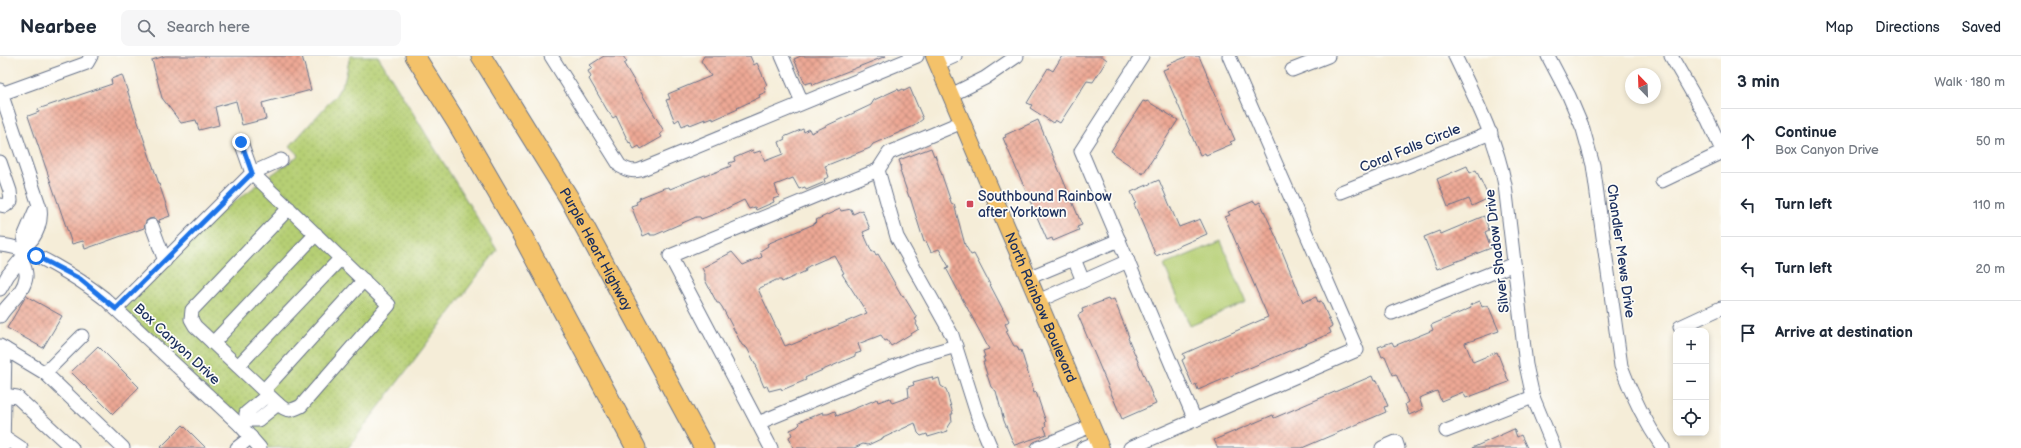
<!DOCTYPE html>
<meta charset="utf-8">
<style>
body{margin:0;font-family:"Balsamiq Sans",sans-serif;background:#f6f6f7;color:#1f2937}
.controls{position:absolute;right:12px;bottom:12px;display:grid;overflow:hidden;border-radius:8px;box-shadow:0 2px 6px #0003}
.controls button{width:36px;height:36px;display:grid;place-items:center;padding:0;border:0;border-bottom:1px solid #e0e1e3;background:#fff;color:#1f2937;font:20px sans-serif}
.compass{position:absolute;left:1625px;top:12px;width:36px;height:36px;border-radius:50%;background:#fff;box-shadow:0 2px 6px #0003;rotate:337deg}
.stop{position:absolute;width:12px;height:12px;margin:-9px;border:3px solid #1a73e8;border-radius:50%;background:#fff}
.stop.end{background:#1a73e8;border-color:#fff;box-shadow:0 1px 4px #0008}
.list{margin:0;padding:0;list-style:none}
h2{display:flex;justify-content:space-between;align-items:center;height:52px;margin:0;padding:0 16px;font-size:17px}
h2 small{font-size:13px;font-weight:400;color:#747a83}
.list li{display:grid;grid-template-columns:26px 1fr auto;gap:12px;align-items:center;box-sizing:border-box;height:64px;padding:0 16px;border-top:1px solid #e0e1e3}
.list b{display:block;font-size:15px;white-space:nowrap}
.list p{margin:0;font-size:13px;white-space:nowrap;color:#747a83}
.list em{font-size:13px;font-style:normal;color:#747a83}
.icon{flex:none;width:22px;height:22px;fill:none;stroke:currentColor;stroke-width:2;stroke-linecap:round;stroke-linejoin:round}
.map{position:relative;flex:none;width:1721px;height:392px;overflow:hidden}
header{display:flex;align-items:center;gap:24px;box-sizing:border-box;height:56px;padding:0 20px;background:#fff;border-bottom:1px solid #e0e1e3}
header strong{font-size:19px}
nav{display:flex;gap:22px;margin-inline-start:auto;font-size:14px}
.search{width:280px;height:36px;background:#f6f6f7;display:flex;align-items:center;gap:10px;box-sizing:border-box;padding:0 14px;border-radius:8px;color:#747a83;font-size:15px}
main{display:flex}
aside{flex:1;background:#fff}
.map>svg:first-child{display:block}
.grass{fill:url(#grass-dots);stroke:#687f69}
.green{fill:#b6cf74;stroke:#687f69}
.building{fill:url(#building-cross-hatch);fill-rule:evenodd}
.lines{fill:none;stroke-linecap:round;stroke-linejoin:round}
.minor-casing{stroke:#677289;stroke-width:15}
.major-casing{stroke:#677289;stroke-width:18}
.highway-casing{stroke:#677289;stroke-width:21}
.minor{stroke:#fff;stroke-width:13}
.major{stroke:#f4c26a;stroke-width:16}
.highway{stroke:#f4c26a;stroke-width:19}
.route{stroke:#1a73e8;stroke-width:5}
.poi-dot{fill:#d1495b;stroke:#fdfcf7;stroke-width:1.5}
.labels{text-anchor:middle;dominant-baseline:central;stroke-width:3.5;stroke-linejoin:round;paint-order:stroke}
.street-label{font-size:14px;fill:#1b2f5e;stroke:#fdfcf7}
.poi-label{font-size:14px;fill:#1b2f5e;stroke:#fdfcf7;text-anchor:start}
</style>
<header>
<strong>Nearbee</strong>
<div class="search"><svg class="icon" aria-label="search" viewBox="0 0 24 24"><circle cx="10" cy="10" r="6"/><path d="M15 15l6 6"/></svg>Search here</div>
<nav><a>Map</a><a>Directions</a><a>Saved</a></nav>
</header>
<main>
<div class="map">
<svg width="1721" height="392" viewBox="0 0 1721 392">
<defs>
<pattern id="grass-dots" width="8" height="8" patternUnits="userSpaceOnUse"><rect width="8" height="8" fill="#b6cf74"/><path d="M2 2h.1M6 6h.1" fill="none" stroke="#9cb267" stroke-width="1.8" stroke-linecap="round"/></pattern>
<pattern id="building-cross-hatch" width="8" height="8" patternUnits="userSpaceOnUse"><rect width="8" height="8" fill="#eda894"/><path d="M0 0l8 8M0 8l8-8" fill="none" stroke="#bf897c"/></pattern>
</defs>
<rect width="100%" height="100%" fill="#fdfcf7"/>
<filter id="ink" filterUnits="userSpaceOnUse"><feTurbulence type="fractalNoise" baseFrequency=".025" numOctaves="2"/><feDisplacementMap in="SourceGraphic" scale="8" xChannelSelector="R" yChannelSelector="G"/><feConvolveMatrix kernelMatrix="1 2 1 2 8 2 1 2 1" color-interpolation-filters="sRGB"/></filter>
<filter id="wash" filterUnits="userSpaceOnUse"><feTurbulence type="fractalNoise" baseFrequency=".012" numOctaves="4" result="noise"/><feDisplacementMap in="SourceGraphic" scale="16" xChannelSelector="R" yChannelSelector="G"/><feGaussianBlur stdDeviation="0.9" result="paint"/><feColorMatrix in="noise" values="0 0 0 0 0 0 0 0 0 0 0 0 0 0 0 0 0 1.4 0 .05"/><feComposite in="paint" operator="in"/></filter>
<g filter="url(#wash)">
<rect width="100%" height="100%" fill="#f5edd8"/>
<polygon class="grass" points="350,0 378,0 497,194 348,392 260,392 116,253 209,164 299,99 290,90 336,39 345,23"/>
<polygon class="green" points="1221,185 1246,246 1190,270 1164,209"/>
<g id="blocks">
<g class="building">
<polygon points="165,0 302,0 311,34 262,47 266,63 242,69 236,45 215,51 219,69 199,74 196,64 181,67 162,42 152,4"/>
<polygon points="604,0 623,0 627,6 624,8 627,13 664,75 660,78 662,81 641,93 639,90 634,93 630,86 629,87 616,60 613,62 607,54 589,23 591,21 588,15 593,12 590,9"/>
<polygon points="704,0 750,0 754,9 757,7 767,29 764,31 766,36 759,39 760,41 737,52 738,53 713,64 713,62 705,65 705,63 690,69 689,67 682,70 679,63 675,66 666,44 670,43 668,38 675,35 711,20 701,5"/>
<polygon points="801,0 886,0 813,29 812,26 805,28 794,3"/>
<polygon points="1062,0 1102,0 1107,4 1093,26 1087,25 1060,67 1055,64 1053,67 1041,59 1030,52 1032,49 1027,47 1048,12 1053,15"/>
<polygon points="1188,0 1199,0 1235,84 1230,86 1232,88 1206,99 1205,97 1200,99 1163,14 1168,12 1167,9"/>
<polygon points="122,19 170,160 159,164 160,167 154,162 149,163 146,165 144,172 85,193 83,185 72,188 28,60 39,56 38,53 112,28 111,23"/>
<polygon points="910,32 923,63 914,70 873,88 870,92 825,110 829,121 824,123 825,126 806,134 805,131 799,133 793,122 775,129 779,141 773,143 774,146 756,154 755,151 749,153 744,144 715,158 701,163 700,161 696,161 655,179 650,179 650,177 643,180 631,150 637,148 636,146 640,144 639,142 664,132 669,131 670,133 710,117 711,118 731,110 729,107 735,105 734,102 753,94 754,97 760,95 765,105 783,98 779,86 785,83 784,81 803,73 804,76 809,73 811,77 871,49 874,44 898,33 899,35 903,33 904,35"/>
<polygon points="1143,45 1146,46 1147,45 1178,64 1143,118 1113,98 1114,97 1111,95"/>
<polygon points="1038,64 1082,169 1077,171 1079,174 1053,185 1052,182 1047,184 1003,82 1006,81 1005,79"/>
<polygon points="931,92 934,100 935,99 952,149 954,148 965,189 971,199 974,198 1009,265 1005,268 1008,274 1006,275 1014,290 1017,290 1019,295 1021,294 1034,337 1036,336 1046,366 1045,367 1046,370 1044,371 1047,378 1015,389 1012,384 1004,365 996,335 991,331 983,306 985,306 983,301 985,301 983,295 989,293 946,212 949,211 939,193 931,196 926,185 924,186 910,141 909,141 900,115 901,115 900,110 901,110 899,104"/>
<polygon points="1467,110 1470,117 1476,114 1489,142 1472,150 1469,143 1448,151 1437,123"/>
<polygon points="1159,124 1179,171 1200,163 1207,178 1156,200 1134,148 1136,147 1131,136"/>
<polygon points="1254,145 1256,148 1260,146 1277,183 1303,246 1316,241 1318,246 1321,245 1332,270 1329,272 1331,277 1198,334 1196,328 1193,330 1182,304 1185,302 1183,298 1268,261 1225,161 1230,159 1228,156"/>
<path d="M840,153L841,155L851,153L853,158L862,154L870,173L863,176L867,185L872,196L874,195L876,199L878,198L902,240L903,239L917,262L915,263L917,266L916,268L919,273L891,290L887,284L885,285L881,279L858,288L861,296L855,298V300L809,320L805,322L806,324L782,334L781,332L769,335L767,330L764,331L756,312L757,311L747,292L742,289L722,251L719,247H717L705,224V218L702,212L732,196L743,209L762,201L760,195L768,190L767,188L814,168L817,165L816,164ZM834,199L844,217L842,218L867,257L791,289L790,288L785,290L758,233L776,224H781L782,226L806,215L805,213L809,210Z"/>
<polygon points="1484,160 1489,174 1485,176 1491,192 1437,213 1424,181 1439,175 1441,178"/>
<polygon points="26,240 62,260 43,292 7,272"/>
<polygon points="1108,243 1109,245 1114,243 1129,281 1128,282 1156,348 1122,363 1078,259 1083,256 1082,253"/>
<polygon points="1480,245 1482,251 1488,249 1499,275 1465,287 1473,306 1497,296 1509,326 1466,342 1463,336 1441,345 1437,335 1419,342 1423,353 1409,359 1405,348 1408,346 1396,318 1393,319 1385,300 1382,301 1378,291 1392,286 1394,290 1433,274 1431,269 1471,252 1470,249"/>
<polygon points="98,290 139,331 113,358 71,316"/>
<polygon points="1372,320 1374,325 1377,324 1388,350 1384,351 1386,356 1302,392 1218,392 1214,384 1273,359 1274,362"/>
<polygon points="932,321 933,324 939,322 941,330 946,333 953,358 951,358 952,365 947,373 948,375 928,381 927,378 921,380 918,377 915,367 868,389 863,388 854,392 793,392 789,381 792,379 790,374 797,371 800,368 799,366 823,356 823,358 828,358 835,355 837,360 877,343 878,346 890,342 892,347 909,341 908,331 914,329 913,326"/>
<polygon points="183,369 206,392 160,392"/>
<polygon points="1514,373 1517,381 1521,379 1527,392 1472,392"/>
</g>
</g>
</g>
<g filter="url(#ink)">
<use href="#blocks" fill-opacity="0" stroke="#677289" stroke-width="1"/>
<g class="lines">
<g class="minor-casing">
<g id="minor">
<path d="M551,0L620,110C627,114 632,116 640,114L917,0"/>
<polyline points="782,0 802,46"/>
<polyline points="1142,0 1081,95 1195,364"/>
<path d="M1455,0C1475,42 1496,82 1505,129L1526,309L1533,341L1554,392"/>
<path d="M1548,0L1569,40L1583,73L1593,109L1621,310C1632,340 1645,366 1663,392"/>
<polyline points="1671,0 1708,64 1721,92"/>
<polyline points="937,8 955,0"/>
<polyline points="1292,14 1328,0"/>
<path d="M0,34L40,152C42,165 37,181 26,189"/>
<polyline points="1,38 87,7 91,0"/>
<polyline points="951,39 985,22 1017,0"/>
<path d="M281,104L252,117L389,249L301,350C291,355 287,356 278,348L195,270L191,263L192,254L289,152"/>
<polyline points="0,106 10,135 11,145 5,150 0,149"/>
<polyline points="878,114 897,181 952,279 978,361 991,392"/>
<polyline points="1662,125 1721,97"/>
<polyline points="1341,136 1491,77"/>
<polyline points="152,170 165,205"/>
<path d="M0,189C29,190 81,224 104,242L240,369L260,392"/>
<polyline points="1074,203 1083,225"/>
<polyline points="1028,222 1119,184"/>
<polyline points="0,233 8,219 22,202 26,189 24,181 35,155"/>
<polyline points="1038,245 1128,205"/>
<polyline points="116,253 252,117 241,86"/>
<polyline points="1392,257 1514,208"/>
<path d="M0,260C8,247 24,237 26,221C27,216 23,208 22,202"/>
<polyline points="1680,271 1721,252"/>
<polyline points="213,287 316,178"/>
<polyline points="0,290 45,317 123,392"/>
<polyline points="238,310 341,202"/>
<polyline points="45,317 82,280"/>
<polyline points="264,334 364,224"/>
<polyline points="4,339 17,341 72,392"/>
<polyline points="246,364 258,364 278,348"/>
<polyline points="758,367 915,302 956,290"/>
<polyline points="240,369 246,364 246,357 268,339"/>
<polyline points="1446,375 1533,341"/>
<polyline points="3,380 21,392"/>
<polyline points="3,392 5,293"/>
<polyline points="237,392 251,381"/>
<polyline points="771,392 670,200 878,114 889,97 962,66"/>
<polyline points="1038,392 1091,370"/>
<polyline points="1083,392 1098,386"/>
<polyline points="1130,392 1357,294 1229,0"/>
<polyline points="1382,392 1396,386 1398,392"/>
</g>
</g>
<g class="major-casing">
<g id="major">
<path id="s1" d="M934,0L1101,392"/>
</g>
</g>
<g class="highway-casing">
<g id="highway">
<polyline points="415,0 457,67 522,179 636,392"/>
<path id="s2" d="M481,0L569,142L704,392"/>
</g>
</g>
<use href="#minor" class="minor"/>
<use href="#major" class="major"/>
<use href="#highway" class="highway"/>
</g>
</g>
<g class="lines" filter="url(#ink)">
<polyline class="route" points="36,200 80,223 116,253 252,117 241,86"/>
</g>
<rect class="poi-dot" x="966" y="144" width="8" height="8" rx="2"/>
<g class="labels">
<g class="street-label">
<text transform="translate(1410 92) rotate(-22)">Coral Falls Circle</text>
<text stroke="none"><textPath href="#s2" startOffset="225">Purple Heart Highway</textPath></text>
<text transform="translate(1497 195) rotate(-97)">Silver Shadow Drive</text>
<text transform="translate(1621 195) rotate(82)">Chandler Mews Drive</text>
<text stroke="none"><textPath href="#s1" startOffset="273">North Rainbow Boulevard</textPath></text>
<text transform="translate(177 288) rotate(43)">Box Canyon Drive</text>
</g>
<g class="poi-label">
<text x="978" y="140">Southbound Rainbow<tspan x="978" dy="16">after Yorktown</tspan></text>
</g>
</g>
</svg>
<div class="controls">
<button>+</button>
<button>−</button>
<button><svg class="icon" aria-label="locate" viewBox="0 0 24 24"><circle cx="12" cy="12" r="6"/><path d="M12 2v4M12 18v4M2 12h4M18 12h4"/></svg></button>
</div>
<svg class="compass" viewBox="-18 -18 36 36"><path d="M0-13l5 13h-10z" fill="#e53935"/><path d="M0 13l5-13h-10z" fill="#747a83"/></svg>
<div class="stop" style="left:36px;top:200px"></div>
<div class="stop end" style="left:241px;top:86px"></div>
</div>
<aside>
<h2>3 min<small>Walk · 180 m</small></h2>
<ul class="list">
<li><svg class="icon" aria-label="ahead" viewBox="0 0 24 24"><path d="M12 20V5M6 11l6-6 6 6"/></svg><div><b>Continue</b><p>Box Canyon Drive</p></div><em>50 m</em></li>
<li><svg class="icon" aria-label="left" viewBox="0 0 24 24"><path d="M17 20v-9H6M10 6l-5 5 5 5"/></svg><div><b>Turn left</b></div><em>110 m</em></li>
<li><svg class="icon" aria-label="left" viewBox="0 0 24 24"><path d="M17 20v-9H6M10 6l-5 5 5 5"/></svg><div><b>Turn left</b></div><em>20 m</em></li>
<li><svg class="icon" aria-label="arrive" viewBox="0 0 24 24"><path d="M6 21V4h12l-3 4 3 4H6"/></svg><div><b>Arrive at destination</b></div></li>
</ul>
</aside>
</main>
